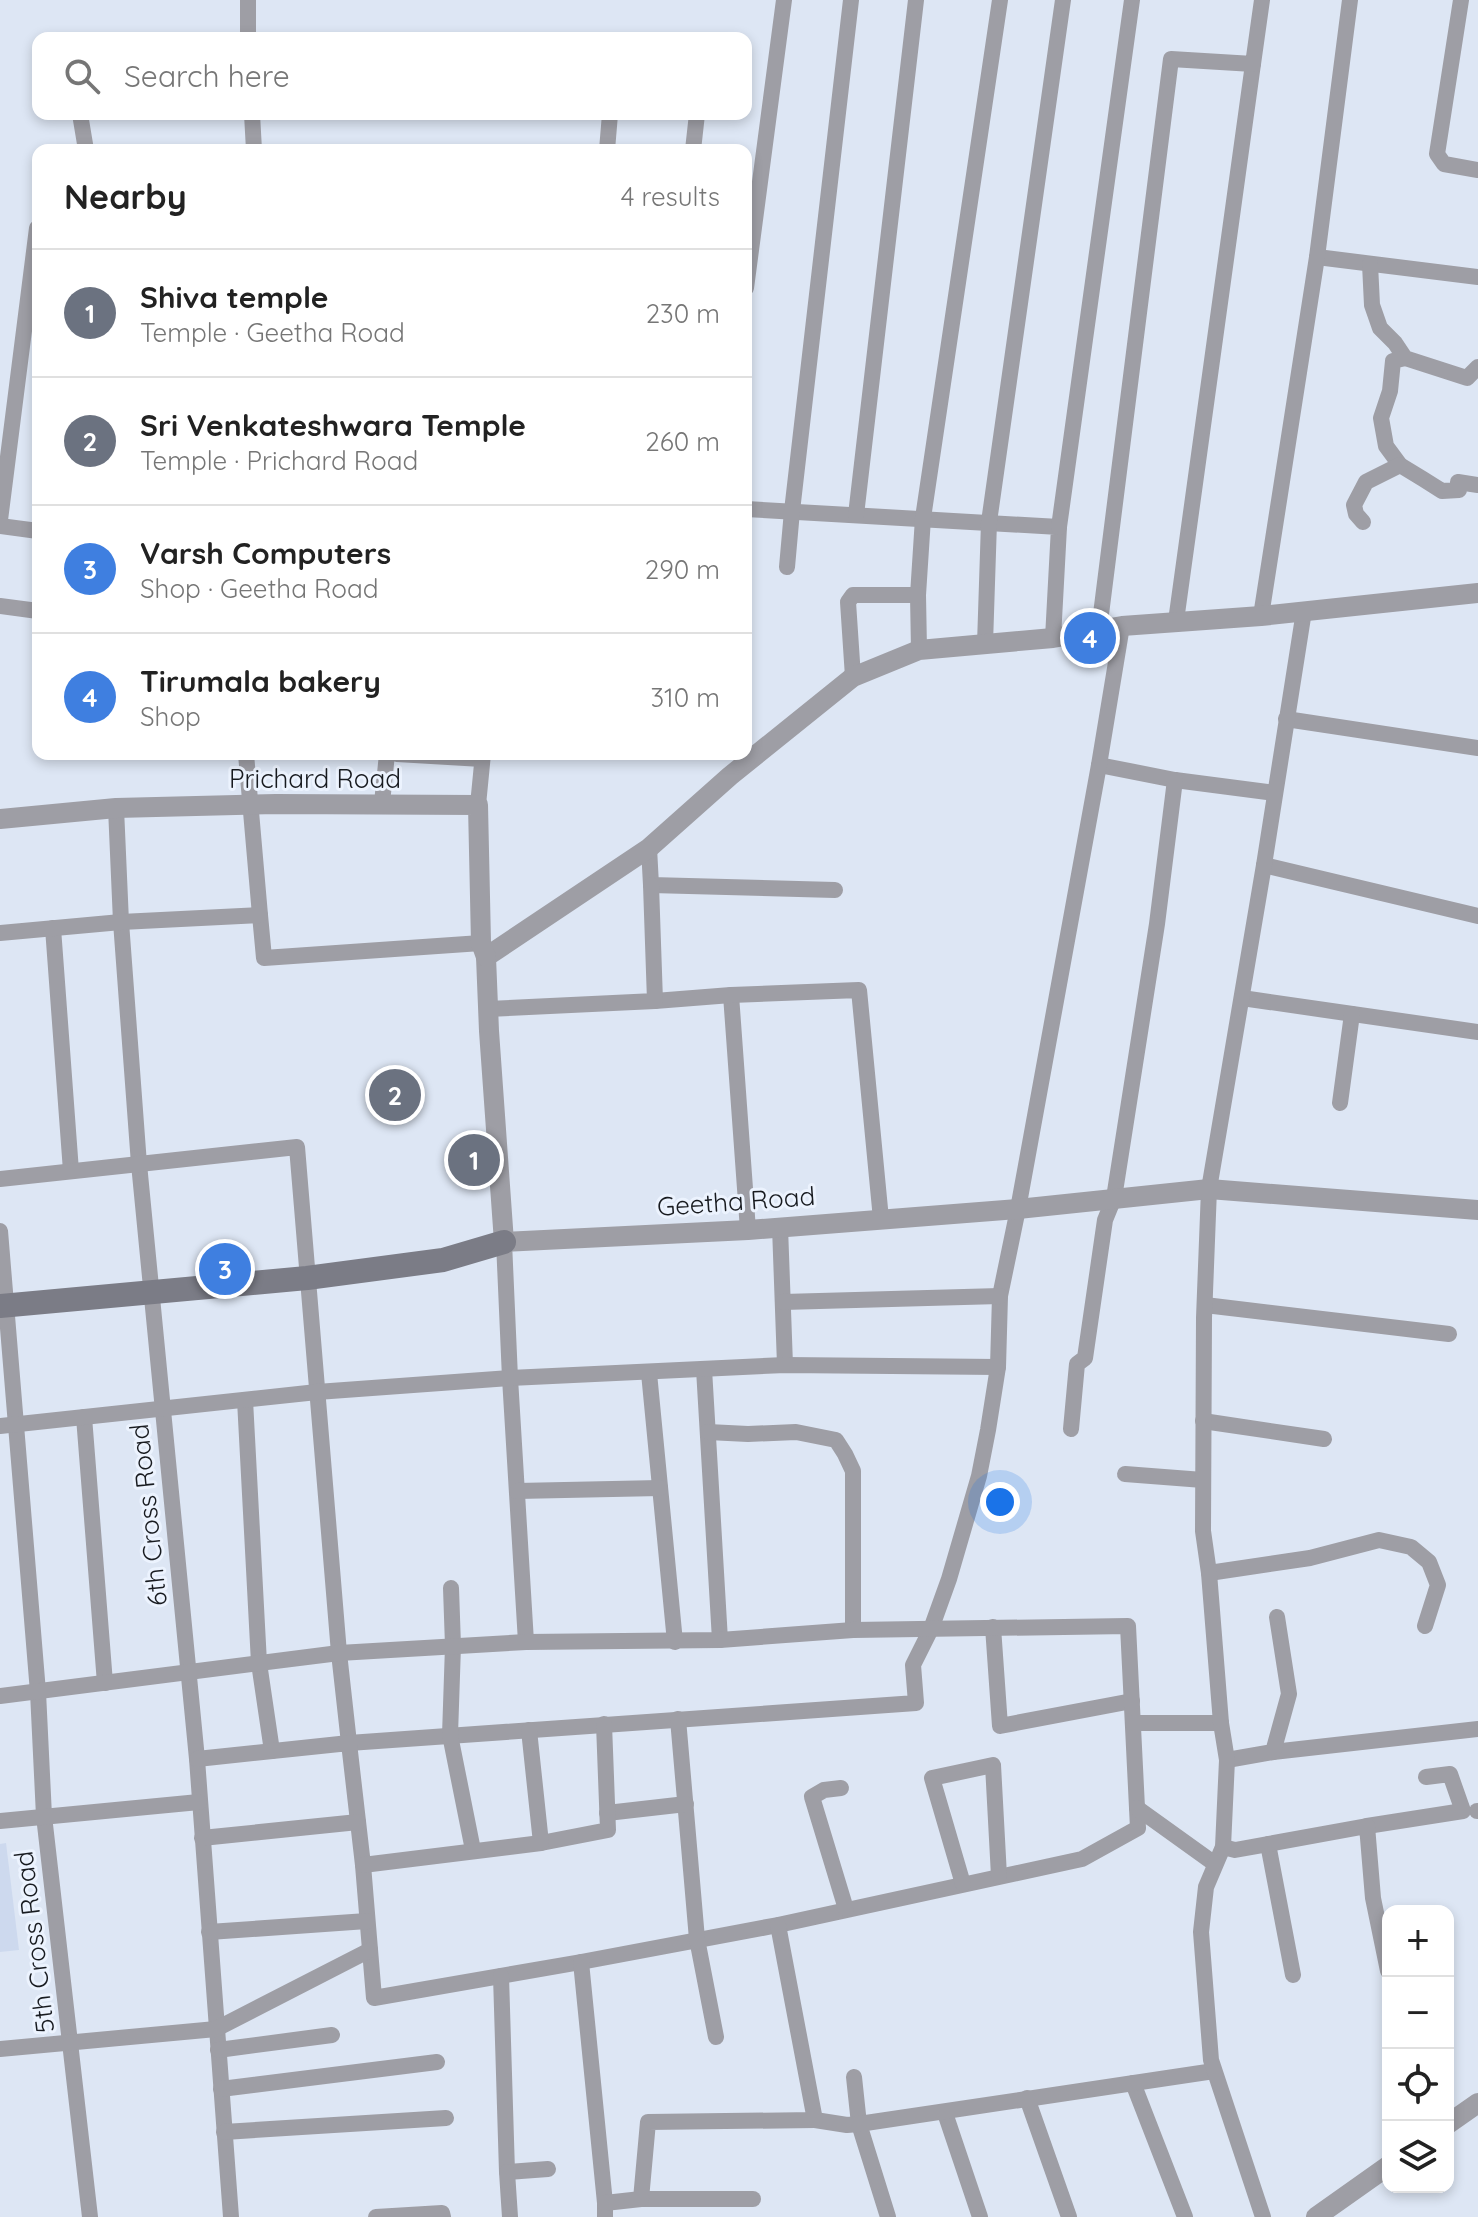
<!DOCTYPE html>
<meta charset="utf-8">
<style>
body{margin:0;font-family:Quicksand,sans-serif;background:#f2f2f2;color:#222}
.controls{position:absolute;right:24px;bottom:24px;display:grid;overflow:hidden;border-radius:16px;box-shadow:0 4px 12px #0003}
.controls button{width:72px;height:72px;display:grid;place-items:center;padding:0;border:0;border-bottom:2px solid #e0e0e0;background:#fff;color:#222;font:40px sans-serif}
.you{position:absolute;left:1000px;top:1502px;width:28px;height:28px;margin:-20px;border:6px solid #fff;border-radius:50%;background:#1a73e8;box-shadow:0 0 0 12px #1a73e833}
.badge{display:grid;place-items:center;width:52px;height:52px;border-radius:50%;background:#db2777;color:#fff;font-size:26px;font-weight:700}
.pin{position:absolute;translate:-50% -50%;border:4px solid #fff;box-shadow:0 2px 8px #0006}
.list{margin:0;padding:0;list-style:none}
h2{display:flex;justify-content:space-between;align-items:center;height:104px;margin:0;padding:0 32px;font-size:34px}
h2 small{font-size:26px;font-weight:400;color:#767676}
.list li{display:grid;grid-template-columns:52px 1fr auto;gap:24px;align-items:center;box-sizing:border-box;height:128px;padding:0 32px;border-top:2px solid #e0e0e0}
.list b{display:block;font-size:30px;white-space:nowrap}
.list p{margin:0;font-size:26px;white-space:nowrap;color:#767676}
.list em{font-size:26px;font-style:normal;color:#767676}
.icon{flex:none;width:44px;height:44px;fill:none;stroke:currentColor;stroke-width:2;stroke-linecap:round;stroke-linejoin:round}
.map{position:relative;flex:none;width:1478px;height:2217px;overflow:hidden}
.search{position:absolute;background:#fff;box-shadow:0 4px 12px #0003;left:32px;top:32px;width:720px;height:88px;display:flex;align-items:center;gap:20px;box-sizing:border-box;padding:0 28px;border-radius:16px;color:#767676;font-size:30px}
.panel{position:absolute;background:#fff;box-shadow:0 4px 12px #0003;left:32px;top:144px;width:720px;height:616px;border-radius:16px}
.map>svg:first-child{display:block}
.built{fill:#cdd9ee}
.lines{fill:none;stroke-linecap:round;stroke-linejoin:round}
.minor{stroke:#9e9ea5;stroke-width:16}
.tertiary{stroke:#9e9ea5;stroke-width:20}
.secondary{stroke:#7b7c86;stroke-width:24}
.labels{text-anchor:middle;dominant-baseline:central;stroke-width:6;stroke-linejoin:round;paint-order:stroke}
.street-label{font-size:26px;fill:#181b20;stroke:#ecf3fe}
</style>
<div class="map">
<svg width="1478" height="2217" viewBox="0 0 1478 2217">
<rect width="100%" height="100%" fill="#dde6f4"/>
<polygon class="built" points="6,1843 19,1950 0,1952 0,1844"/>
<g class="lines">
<g class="minor">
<polyline points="248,0 248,38"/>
<polyline points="1461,0 1437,154 1444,164 1478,170"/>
<polyline points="80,114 86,150"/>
<polyline points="252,114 254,150"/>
<polyline points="607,150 610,114"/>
<polyline points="693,150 697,114"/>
<polyline points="1317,257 1478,277"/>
<polyline points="1370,264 1372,305 1380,328 1395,343 1405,358 1467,378 1478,367"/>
<polyline points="746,288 784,0"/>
<polyline points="1405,358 1393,361 1390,391 1381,418 1386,446 1400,465 1423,479 1442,491 1459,490 1458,482 1478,485"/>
<polyline points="746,509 1059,527 1053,638"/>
<polyline points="856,515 916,0"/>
<polyline points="0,520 37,228"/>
<polyline points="1363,522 1356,514 1354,505 1366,482 1400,465"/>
<polyline points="0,526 38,531"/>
<polyline points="1059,527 1132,0"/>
<polyline points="787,567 792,511 851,0"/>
<polyline points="0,606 38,611"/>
<polyline points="1261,616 1317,257 1350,0"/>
<polyline points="1176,621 1253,64"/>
<polyline points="1099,630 1171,59 1253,64 1262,0"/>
<polyline points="985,644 989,522 1063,0"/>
<polyline points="919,650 918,595 923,518 1000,0"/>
<polyline points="853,677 848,602 853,595 918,595"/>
<polyline points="1286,719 1478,748"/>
<polyline points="397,754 482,759"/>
<polyline points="1099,765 1175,780 1275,793"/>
<polyline points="382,803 387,754"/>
<polyline points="478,805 483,754"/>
<polyline points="116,808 121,922 139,1164 197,1759 231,2217"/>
<polyline points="649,848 651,885 835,890"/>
<polyline points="1264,865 1478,916"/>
<polyline points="260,915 264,958 481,943"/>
<polyline points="53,928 71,1171"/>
<polyline points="0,933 121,922 260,915 246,754"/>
<polyline points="731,995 748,1230"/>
<polyline points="1242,998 1478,1032"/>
<polyline points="655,1001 731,995 859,990 881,1219"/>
<polyline points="488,1009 655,1001 651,885"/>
<polyline points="1340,1103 1352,1014"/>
<polyline points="0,1179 297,1147 339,1653 349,1743 916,1703 913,1665 931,1629 949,1579 979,1476 988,1430 998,1367 1000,1296 1018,1209 1099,765 1122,626"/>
<polyline points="780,1227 785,1365"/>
<polyline points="0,1231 38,1692 44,1816 90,2217"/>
<polyline points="504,1242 510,1378 526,1642"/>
<polyline points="783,1302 1000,1296"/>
<polyline points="1205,1305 1449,1334"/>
<polyline points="704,1369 720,1640"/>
<polyline points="649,1373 675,1642"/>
<polyline points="245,1400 259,1663 272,1751"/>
<polyline points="84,1417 105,1683"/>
<polyline points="1203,1421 1324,1439"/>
<polyline points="0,1426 317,1392 510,1378 785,1365 998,1367"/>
<polyline points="1071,1429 1077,1364 1085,1358 1105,1220 1114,1198 1157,924 1175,780"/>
<polyline points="708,1432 748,1434 796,1432 836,1440 845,1454 853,1471 853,1630"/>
<polyline points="1125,1474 1203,1480"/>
<polyline points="517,1491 660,1488"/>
<polyline points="1209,1573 1310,1558 1379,1540 1411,1547 1429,1562 1438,1585 1425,1626"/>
<polyline points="451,1588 453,1646 450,1735 473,1850"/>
<polyline points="993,1627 1000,1726 1132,1701"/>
<polyline points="0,1696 339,1653 526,1642 720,1640 853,1630 1128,1626 1138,1828 1082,1859 778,1925 581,1962 374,1998 363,1865 349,1743 197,1759"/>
<polyline points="678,1719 697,1939 716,2037"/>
<polyline points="1133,1723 1221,1723"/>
<polyline points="1273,1752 1478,1729"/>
<polyline points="1227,1760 1273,1752 1289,1694 1277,1617"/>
<polyline points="841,1788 824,1790 812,1797 846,1909"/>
<polyline points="1137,1808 1215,1864"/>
<polyline points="1477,1811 1478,1811"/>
<polyline points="607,1813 686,1804"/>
<polyline points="0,1821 199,1802"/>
<polyline points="1367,1826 1463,1811 1450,1774 1426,1777"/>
<polyline points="202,1838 358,1822"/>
<polyline points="541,1843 608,1830 604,1724"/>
<polyline points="1268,1844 1293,1975"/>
<polyline points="1223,1847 1235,1850 1367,1826 1373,1898 1388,1971"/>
<polyline points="363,1865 541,1843 529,1730"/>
<polyline points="963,1884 932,1778 993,1765 999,1876"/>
<polyline points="209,1932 367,1921"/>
<polyline points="581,1962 605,2203 605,2217"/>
<polyline points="501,1976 507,2172 548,2169"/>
<polyline points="0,2049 216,2029 370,1950"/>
<polyline points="218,2050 332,2035"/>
<polyline points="854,2077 859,2124 888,2217"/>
<polyline points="1133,2083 1185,2217"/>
<polyline points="221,2089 437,2062"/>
<polyline points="1027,2098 1069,2217"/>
<polyline points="945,2113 980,2217"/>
<polyline points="815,2120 847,2125 859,2124 1214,2071"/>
<polyline points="224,2132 446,2118"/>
<polyline points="507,2172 510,2217"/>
<polyline points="641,2199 753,2199"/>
<polyline points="605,2203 641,2199 648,2122 815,2120 778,1925"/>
<polyline points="376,2217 442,2213 443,2217"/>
<polyline points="1263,2217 1211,2060 1201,1932 1206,1887 1223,1847 1227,1760 1221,1723 1209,1573 1203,1531 1204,1318 1209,1189 1264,865 1304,611"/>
</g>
<g class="tertiary">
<polyline points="1478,593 1261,616 1122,626 1053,638 919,650 853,677 730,776 649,848 486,957 489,1031 504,1242 748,1230 1018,1209 1209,1189 1478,1210"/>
<polyline points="0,819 116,808 276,804 478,805 481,943 486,957"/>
<polyline points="1448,2124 1478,2103"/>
<polyline points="1316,2217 1388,2166"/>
</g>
<polyline class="secondary" points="0,1306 307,1278 443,1260 504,1242"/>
</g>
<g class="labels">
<g class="street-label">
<text x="315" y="778">Prichard Road</text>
<text transform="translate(736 1201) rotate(-4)">Geetha Road</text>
<text transform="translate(148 1515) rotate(-96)">6th Cross Road</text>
<text transform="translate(34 1942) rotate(-97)">5th Cross Road</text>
</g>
</g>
</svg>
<div class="controls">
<button>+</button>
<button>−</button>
<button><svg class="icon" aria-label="locate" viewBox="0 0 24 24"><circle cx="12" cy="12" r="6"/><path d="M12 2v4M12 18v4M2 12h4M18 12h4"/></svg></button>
<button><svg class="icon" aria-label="layers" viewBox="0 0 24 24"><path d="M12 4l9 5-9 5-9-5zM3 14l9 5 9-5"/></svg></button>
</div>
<div class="you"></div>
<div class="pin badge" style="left:474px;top:1160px;background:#6b7280">1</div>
<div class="pin badge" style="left:395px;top:1095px;background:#6b7280">2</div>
<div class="pin badge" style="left:225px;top:1269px;background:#3f7fe0">3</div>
<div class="pin badge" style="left:1090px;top:638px;background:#3f7fe0">4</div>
<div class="search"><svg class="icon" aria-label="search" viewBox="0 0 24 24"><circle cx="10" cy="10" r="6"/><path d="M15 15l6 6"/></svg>Search here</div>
<section class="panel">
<h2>Nearby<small>4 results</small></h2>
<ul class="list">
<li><span class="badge" style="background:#6b7280">1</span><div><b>Shiva temple</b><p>Temple · Geetha Road</p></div><em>230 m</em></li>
<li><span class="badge" style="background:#6b7280">2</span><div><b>Sri Venkateshwara Temple</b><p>Temple · Prichard Road</p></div><em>260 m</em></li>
<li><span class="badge" style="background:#3f7fe0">3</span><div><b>Varsh Computers</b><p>Shop · Geetha Road</p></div><em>290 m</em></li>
<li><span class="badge" style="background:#3f7fe0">4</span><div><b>Tirumala bakery</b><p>Shop</p></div><em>310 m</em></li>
</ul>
</section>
</div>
